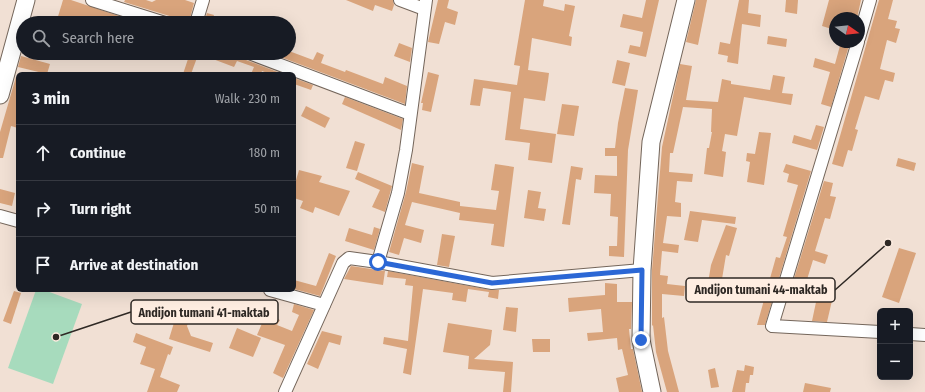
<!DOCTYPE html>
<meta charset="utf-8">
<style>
body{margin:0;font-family:"Fira Sans Condensed",sans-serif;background:#20242c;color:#f1f3f6}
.controls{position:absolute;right:12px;bottom:12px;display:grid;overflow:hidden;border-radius:6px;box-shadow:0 4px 16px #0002}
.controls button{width:36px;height:36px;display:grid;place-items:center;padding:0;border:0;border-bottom:1px solid #363941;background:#171b24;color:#f1f3f6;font:20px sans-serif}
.compass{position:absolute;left:829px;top:12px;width:36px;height:36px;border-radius:50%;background:#171b24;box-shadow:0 4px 16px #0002;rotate:104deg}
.stop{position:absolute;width:12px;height:12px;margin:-9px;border:3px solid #2b67d5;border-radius:50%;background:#fff}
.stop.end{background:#2b67d5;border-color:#fff;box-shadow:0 1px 4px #0008}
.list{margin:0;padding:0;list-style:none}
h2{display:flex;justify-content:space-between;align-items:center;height:52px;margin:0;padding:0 16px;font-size:17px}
h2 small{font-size:13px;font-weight:400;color:#9ea1a6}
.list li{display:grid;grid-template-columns:26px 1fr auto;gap:12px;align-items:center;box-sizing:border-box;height:56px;padding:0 16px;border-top:1px solid #363941}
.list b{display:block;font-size:15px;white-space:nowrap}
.list em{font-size:13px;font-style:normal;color:#9ea1a6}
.icon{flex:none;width:22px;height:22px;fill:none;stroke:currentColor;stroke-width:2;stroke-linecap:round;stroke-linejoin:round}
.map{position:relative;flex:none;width:925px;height:392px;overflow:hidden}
.search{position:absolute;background:#171b24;box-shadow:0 4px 16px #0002;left:16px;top:16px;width:280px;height:44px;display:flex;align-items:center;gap:10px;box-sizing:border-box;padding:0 14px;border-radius:22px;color:#9ea1a6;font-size:15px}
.panel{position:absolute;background:#171b24;box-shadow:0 4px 16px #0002;left:16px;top:72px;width:280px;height:220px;border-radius:6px}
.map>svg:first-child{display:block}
.green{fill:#a7dbbd}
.building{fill:#d9a47c}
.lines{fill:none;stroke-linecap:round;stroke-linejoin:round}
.street-casing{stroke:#74665b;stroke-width:14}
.secondary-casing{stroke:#74665b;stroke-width:19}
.street{stroke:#fff;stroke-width:12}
.secondary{stroke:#fff;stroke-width:17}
.route{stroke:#2b67d5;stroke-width:5}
.leader{fill:none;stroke:#2e2824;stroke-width:1.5}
.callout-dot{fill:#2e2824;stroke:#ffeee2;stroke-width:1.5}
.callout{fill:#ffeee2;stroke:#2e2824;stroke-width:1.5}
.callout-label{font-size:12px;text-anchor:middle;font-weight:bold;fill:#2e2824}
</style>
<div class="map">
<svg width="925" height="392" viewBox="0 0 925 392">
<rect width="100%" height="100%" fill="#f1e0d4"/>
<polygon class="green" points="36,290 44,290 82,304 53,384 8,368"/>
<g class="building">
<polygon points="63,0 71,0 140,23 56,23"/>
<polygon points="125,0 146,0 152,2 156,0 185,0 194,3 189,22 124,2"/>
<polygon points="346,0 393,0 394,5 392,11 375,5 373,11"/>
<polygon points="438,0 449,0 447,8 458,12 455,25 445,22 439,44 428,42"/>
<polygon points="525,0 544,0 543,6 564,11 565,4 575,6 569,36 572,37 571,46 532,38 528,70 549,73 548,81 545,101 524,98 520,129 556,134 552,163 528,160 530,143 505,140 511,92 483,88 480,106 470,105 474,79 517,85 520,66 514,65"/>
<polygon points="646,0 659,0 646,57 628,53 630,45 640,47 643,32 620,27 623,14 642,18"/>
<polygon points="696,0 707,0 698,45 686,42"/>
<polygon points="739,0 749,0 748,13 761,15 760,27 742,24 738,64 727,62 728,56 718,54 720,42 730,44"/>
<polygon points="786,0 798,0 797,14 785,12"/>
<polygon points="829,0 861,0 857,18 835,18 835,30 822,26"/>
<polygon points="879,0 893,0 888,19 897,21 895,28 900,29 896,43 887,40 880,69 895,73 893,82 885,80 879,100 865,96 855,129 858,130 852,151 848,150 843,167 832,164"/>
<polygon points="207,13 214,15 211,23 204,23"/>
<polygon points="768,36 787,39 786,47 767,44"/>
<polygon points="841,42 850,42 831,107 821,104 830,72 813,67 815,58 835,64"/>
<polygon points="399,43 412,48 410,62 394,56"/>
<polygon points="289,51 313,60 317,52 324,55 321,63 345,72 346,70 383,84 385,77 407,86 405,104 270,53 289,53"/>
<polygon points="190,53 198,55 191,74 183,74"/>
<polygon points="197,53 242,53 246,60 283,74 270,74 262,71 261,74 251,74 254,67 237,61 234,67"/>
<polygon points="21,56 50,64 47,74 18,67"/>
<polygon points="617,60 630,63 625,86 612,83"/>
<polygon points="680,64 692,66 686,100 718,102 722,79 731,81 731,84 770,90 773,75 785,77 782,93 793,94 791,105 744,97 737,136 725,134 722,151 726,152 723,177 704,174 707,148 709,148 712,132 711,132 712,109 683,107 673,153 670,153 669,172 693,174 692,182 677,181 675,202 681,203 681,217 667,216 663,243 679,245 678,253 662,251 660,275 668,276 667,284 685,286 684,296 662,294 662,318 664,317 668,351 679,392 667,392 656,352 653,325 652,326 652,270 662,147"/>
<polygon points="428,72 439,75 431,112 422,110 423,103 421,103"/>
<polygon points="16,77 18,77 18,128 11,126 3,158 0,158 0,132"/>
<polygon points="294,78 313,85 311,90 294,84"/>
<polygon points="625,88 638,90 628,150 624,257 609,256 609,246 617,246 618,217 610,216 611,194 594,193 595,175 617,176 617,156 605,156 605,148 615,148 618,123"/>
<polygon points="345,97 403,119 401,130 342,104"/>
<polygon points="562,104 579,106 574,136 557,134"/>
<polygon points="306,106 330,118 325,128 301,116"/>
<polygon points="816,125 824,127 817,150 792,143 794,135 811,140"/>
<polygon points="759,132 771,133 764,185 747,182 750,162 746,161 747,153 755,154"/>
<polygon points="355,141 365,144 357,171 346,168"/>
<polygon points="898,158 916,163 914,171 896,166"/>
<polygon points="412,163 424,166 419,193 460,202 460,206 496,210 499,191 491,190 495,164 514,167 504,247 491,245 494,224 459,220 460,213 412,202 405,225 424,230 421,243 404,238 399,255 389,252 406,192"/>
<polygon points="786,164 811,171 765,325 757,325 776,257 780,258 787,237 783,236 798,185 787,182 789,174 783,172"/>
<polygon points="571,166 583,168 581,180 576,179 570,225 562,224"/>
<polygon points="299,170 322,176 319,182 350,191 339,216 315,207 313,213 300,208 303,201 294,198 294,187"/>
<polygon points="358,172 392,186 385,212 372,207 380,190 355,179"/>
<polygon points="824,181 833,183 830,196 836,197 830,219 825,218 815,251 828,255 825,264 813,260 805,286 793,282"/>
<polygon points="0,189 15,193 12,206 0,203"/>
<polygon points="528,190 541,192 538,208 546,209 544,221 524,218"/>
<polygon points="690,211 736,217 735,224 702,220 698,242 684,240"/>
<polygon points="726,225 737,228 729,256 726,255 720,291 707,289 711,265"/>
<polygon points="374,227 380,229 374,250 345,241 349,228 372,235"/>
<polygon points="442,234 455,236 449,267 437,265"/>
<polygon points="899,248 916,253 899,303 882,297"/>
<polygon points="329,253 336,256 320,296 294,289 294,280 316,286"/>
<polygon points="351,266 385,271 383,285 344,279"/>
<polygon points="388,271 491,290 499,290 498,299 488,297 489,292 468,289 466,302 452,300 453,293 423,289 411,375 403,373 407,349 383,344 384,337 408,341 413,286 405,285 406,279 387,277"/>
<polygon points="605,283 617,284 617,302 632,302 631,329 629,329 631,349 633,349 642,392 619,392 616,378 628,375 622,349 618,350 617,338 588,341 587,333 603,332 601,309 569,312 568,298 605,295"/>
<polygon points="819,288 834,292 827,322 812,321"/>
<polygon points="14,291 21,293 11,324 3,321"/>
<polygon points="294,304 314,310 283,378 273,373 285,345 257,335 266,314 280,320 277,325 292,331 299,315 292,312"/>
<polygon points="506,307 518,308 516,332 503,330"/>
<polygon points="177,313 190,317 187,326 191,336 213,343 210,352 169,339"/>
<polygon points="448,323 492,330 490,345 474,359 513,362 511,392 503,392 505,372 468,369 469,356 443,352"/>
<polygon points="237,328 261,338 253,357 229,348"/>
<polygon points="322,331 342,336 340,345 329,342 318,369 307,364"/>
<polygon points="136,333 173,347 170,355 168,354 160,377 180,385 177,392 147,392 155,369 140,364 146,347 133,342"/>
<polygon points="532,339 550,339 550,352 533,352"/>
<polygon points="745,365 754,367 753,375 750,375 749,383 746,383 745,392 732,392 737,370 744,371"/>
<polygon points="715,368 719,387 711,388 708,370"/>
<polygon points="805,383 831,388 830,392 803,392"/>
</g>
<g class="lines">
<g class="street-casing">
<g id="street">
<polyline points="92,0 165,23"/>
<polyline points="400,0 424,9"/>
<polyline points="196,23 203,0"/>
<polyline points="859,38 870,0"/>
<polyline points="858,42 772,326 880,332"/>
<polyline points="249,53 410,114"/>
<polyline points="0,216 18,221"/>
<polyline points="378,262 492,283 642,270"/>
<polyline points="270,290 324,305"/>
<polyline points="910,334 925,335"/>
<polyline points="285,392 343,263 349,258 378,262 398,193 406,150 426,0"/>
</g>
</g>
<g class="secondary-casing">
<g id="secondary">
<polyline points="0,95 26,0"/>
<polyline points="652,392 641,340 642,270 651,142 686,0"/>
</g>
</g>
<use href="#street" class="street"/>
<use href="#secondary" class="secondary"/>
</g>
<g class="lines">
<polyline class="route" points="378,262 492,283 642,270 641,340"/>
</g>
<path class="leader" d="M888 243L835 290M56 337L131 312"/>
<g class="callout-dot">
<circle cx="888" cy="243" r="4"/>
<circle cx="56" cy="337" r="4"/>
</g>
<g class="callout">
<rect x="686" y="278" width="149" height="24" rx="4"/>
<rect x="131" y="300" width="147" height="24" rx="4"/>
</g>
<g class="callout-label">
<text x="761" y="294">Andijon tumani 44-maktab</text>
<text x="204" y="317">Andijon tumani 41-maktab</text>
</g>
</svg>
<div class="controls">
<button>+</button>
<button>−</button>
</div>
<svg class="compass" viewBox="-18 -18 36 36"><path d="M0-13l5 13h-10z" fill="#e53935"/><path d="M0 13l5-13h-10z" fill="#9ea1a6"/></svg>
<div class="stop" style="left:378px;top:262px"></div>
<div class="stop end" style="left:641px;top:340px"></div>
<div class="search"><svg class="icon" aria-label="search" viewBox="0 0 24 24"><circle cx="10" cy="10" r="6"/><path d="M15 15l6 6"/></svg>Search here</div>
<section class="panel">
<h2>3 min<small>Walk · 230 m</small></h2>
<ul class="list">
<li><svg class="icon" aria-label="ahead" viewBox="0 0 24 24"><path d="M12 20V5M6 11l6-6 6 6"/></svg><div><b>Continue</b></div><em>180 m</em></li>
<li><svg class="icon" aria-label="right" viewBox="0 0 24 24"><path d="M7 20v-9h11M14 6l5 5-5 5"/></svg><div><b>Turn right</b></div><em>50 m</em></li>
<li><svg class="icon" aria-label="arrive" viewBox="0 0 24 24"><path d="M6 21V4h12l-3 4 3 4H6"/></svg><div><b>Arrive at destination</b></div></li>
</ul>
</section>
</div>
